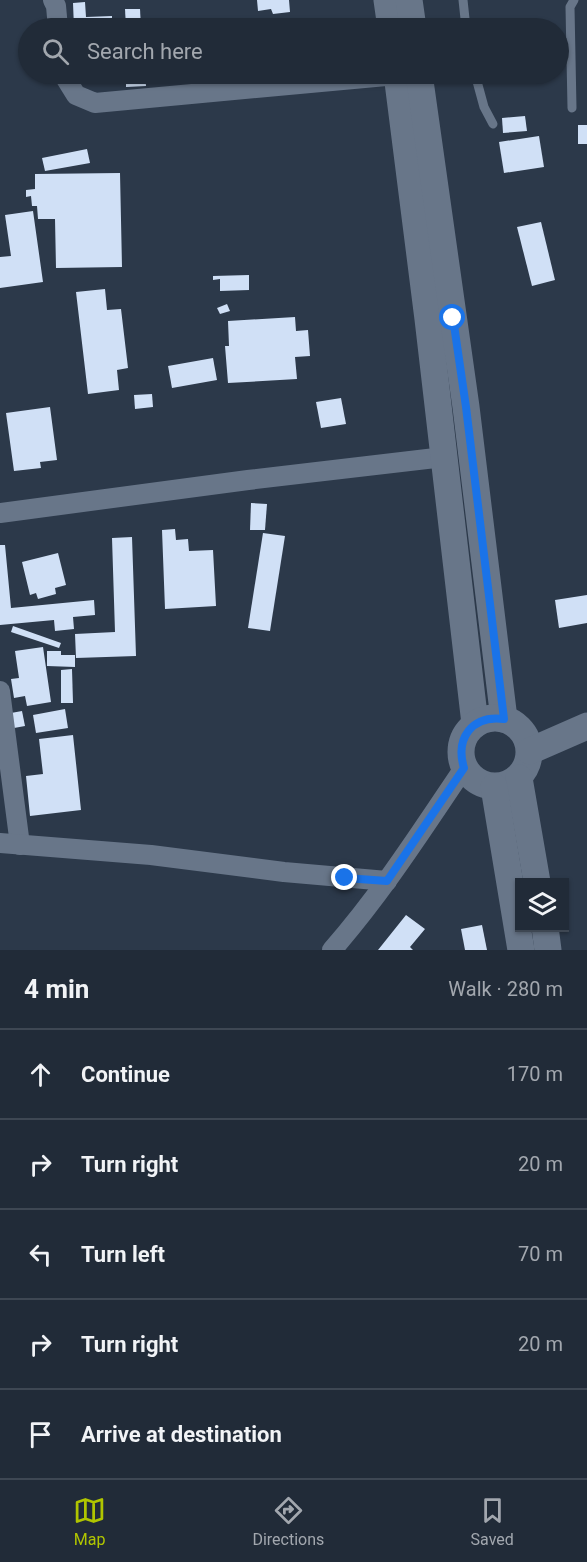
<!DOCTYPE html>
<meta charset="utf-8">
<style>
body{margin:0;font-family:Roboto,sans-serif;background:#2d3743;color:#f1f3f6}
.controls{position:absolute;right:18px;bottom:18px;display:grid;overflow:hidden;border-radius:0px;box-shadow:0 2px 4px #0004}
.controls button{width:54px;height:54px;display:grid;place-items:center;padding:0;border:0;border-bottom:2px solid #3e4753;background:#212b38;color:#f1f3f6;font:30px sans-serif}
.stop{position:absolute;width:18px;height:18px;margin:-14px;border:4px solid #1a73e8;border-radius:50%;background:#fff}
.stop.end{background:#1a73e8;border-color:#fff;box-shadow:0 2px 6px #0008}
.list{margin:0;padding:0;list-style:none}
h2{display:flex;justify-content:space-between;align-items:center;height:78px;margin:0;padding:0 24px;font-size:26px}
h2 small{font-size:20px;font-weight:400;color:#a2a7ae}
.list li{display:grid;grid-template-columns:39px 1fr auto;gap:18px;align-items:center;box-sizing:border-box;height:90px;padding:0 24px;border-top:2px solid #3e4753}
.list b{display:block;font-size:22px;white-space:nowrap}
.list em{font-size:20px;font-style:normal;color:#a2a7ae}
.icon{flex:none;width:33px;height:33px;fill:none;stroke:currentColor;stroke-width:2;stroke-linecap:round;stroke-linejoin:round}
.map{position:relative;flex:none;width:587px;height:950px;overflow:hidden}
.search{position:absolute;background:#212b38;box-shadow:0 2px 4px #0004;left:18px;right:18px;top:18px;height:66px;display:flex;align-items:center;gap:15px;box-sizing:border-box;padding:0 21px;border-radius:33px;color:#a2a7ae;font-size:22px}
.sheet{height:528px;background:#212b38}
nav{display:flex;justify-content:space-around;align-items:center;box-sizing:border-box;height:84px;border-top:2px solid #3e4753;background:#212b38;font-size:16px;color:#a2a7ae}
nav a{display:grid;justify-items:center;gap:3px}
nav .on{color:#b0c500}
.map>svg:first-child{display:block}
.building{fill:#d0e0f6}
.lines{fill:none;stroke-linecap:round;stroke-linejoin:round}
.lane{stroke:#687689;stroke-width:9}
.street{stroke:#687689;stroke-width:20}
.secondary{stroke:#687689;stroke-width:27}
.route{stroke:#1a73e8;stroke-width:8}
</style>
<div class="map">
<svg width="587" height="950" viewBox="0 0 587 950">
<rect width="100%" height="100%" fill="#2c394a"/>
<g class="building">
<polygon points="257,0 289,0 290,12 273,14 271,9 258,11"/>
<polygon points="85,2 86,17 112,16 112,28 74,28 73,3"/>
<polygon points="125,9 140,9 141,28 126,28"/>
<rect x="74" y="74" width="19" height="4"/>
<rect x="99" y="74" width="12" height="9"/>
<polygon points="126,74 145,74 146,86 126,87"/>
<polygon points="525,116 527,131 503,133 502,118"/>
<rect x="578" y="125" width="9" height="19"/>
<polygon points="539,136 544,167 504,173 499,142"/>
<polygon points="87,149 90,163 45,171 42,158"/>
<polygon points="120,173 122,267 56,268 55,219 38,219 37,206 32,206 31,196 26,197 26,190 35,189 35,174"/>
<polygon points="33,211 43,282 0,288 0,257 11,256 5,215"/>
<polygon points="541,222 555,280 532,286 517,227"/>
<polygon points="249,275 249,290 220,291 220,279 213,280 213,276"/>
<polygon points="105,289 107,310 121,309 128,368 117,370 119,390 88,394 76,292"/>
<polygon points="227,304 230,311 220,314 217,308"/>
<polygon points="295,317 296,331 308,330 310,356 295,357 297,379 228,383 225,346 229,346 228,321"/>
<polygon points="213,358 217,380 172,388 168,366"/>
<polygon points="152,394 153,407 135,409 134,395"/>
<polygon points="341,398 346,424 321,428 316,402"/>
<polygon points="50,407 57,460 40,462 41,468 14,471 6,413"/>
<polygon points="251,503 267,504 265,530 250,530"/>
<polygon points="175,529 176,540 188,539 189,551 213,550 216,606 165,609 162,530"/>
<polygon points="263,533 285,536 270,631 248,628"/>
<polygon points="132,537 136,656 76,658 75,634 115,632 112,538"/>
<polygon points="0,545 5,545 11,608 94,600 95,615 73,617 74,629 55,631 54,620 0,625"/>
<polygon points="58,553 66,585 55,588 56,594 38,599 36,593 30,595 22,562"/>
<polygon points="587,595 587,623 559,628 555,600"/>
<polygon points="13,626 61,643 59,648 11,632"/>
<polygon points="43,647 51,702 27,706 25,696 14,698 11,679 19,678 15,651"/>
<polygon points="47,651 61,651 61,655 75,655 75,667 47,666"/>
<polygon points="72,669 73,703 61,703 61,670"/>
<polygon points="65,709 68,728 36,733 33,715"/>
<polygon points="22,711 25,726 14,728 11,713"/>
<polygon points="73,735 81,810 30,816 26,776 43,774 39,739"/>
<polygon points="406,915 425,929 410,947 413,950 378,950"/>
<polygon points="482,925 487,950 465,950 461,929"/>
</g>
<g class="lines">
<g class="lane">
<polyline points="463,0 466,28"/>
<polyline points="475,74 484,107 493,124"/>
<polyline points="572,108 570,7 574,0"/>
</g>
<g class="street">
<polyline points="53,0 56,6 58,28"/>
<polyline points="63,74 76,95 95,103 397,75"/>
<polyline points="0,513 248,480 444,457"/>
<polyline points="0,691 20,845"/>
<polyline points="0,843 151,855 284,872 387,881"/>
<path d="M332,950C382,893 422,830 464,768"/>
</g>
<g class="secondary">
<polyline points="387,0 391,28"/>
<polyline points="409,0 413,28"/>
<polyline points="397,74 428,319 475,724"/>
<polyline points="419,74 466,407 504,719"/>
<circle cx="495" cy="752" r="34"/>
<polyline points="530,751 587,726"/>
<polyline points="519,778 537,882"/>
<polyline points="494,787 521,950"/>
<polyline points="545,927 548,950"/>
</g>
</g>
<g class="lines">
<path class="route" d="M345,878L387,881L464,768C455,738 472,715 504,719L466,407L453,318"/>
</g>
</svg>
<div class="controls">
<button><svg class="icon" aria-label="layers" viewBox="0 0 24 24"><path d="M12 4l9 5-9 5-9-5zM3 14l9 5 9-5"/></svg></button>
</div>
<div class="stop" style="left:453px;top:318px"></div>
<div class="stop end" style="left:345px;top:878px"></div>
<div class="search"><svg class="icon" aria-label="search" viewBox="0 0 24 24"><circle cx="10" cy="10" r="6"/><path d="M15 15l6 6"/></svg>Search here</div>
</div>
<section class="sheet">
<h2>4 min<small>Walk · 280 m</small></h2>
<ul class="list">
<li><svg class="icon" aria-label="ahead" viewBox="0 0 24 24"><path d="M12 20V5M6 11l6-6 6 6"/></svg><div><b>Continue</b></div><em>170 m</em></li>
<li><svg class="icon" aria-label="right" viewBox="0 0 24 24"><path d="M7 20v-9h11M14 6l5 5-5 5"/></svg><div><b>Turn right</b></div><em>20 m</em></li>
<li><svg class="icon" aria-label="left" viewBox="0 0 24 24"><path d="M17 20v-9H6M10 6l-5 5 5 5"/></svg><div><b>Turn left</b></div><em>70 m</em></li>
<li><svg class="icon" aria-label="right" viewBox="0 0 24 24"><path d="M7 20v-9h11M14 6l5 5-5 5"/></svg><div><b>Turn right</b></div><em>20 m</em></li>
<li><svg class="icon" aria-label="arrive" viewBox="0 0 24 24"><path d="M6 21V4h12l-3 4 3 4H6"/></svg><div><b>Arrive at destination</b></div></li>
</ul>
</section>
<nav>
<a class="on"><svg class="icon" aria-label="map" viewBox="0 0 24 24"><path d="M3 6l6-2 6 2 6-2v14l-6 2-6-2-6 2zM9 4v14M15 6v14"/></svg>Map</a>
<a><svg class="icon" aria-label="directions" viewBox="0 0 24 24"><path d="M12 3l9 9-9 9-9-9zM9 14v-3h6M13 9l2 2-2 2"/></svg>Directions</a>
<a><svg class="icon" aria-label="saved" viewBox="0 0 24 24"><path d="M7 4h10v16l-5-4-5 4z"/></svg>Saved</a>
</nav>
